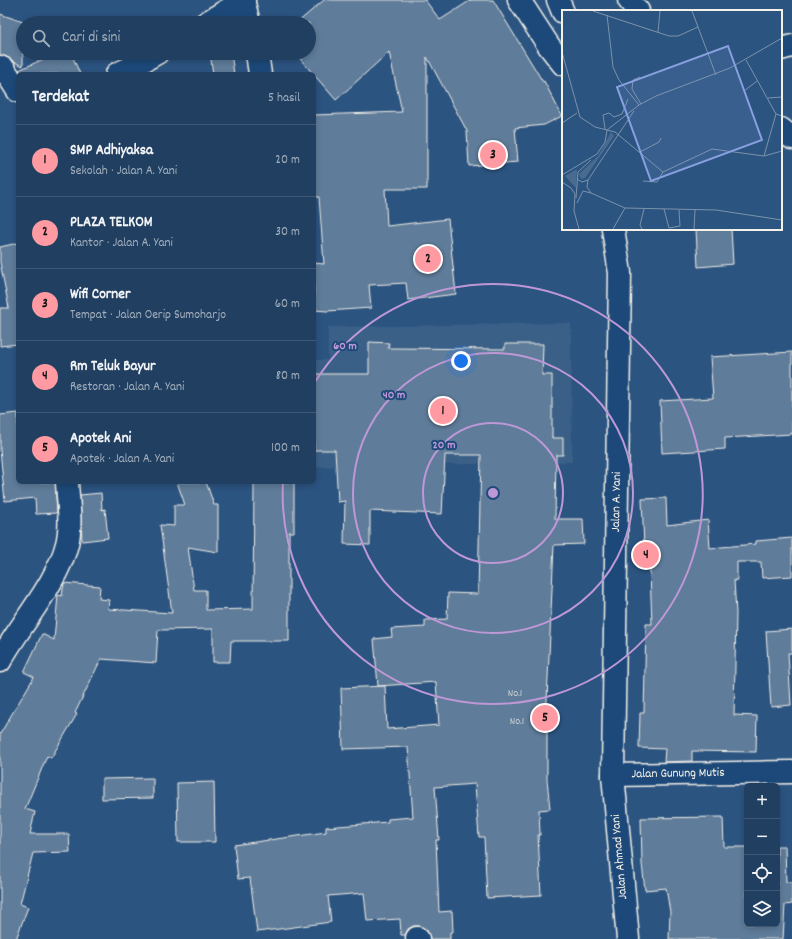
<!DOCTYPE html>
<html lang="id">
<meta charset="utf-8">
<style>
body{margin:0;font-family:Dekko,sans-serif;background:#2d4a6a;color:#f1f3f6}
.controls{position:absolute;right:12px;bottom:12px;display:grid;overflow:hidden;border-radius:6px;box-shadow:0 2px 6px #0003}
.controls button{width:36px;height:36px;display:grid;place-items:center;padding:0;border:0;border-bottom:1px solid #3e5876;background:#213f61;color:#f1f3f6;font:20px sans-serif}
.you{position:absolute;left:461px;top:361px;width:14px;height:14px;margin:-10px;border:3px solid #fff;border-radius:50%;background:#1a73e8;box-shadow:0 0 0 6px #1a73e833}
.badge{display:grid;place-items:center;width:26px;height:26px;border-radius:50%;background:#ff9aa2;color:#111;font-size:13px;font-weight:700}
.pin{position:absolute;translate:-50% -50%;border:2px solid #fff;box-shadow:0 1px 4px #0006}
.list{margin:0;padding:0;list-style:none}
h2{display:flex;justify-content:space-between;align-items:center;height:52px;margin:0;padding:0 16px;font-size:17px}
h2 small{font-size:13px;font-weight:400;color:#a2afbd}
.list li{display:grid;grid-template-columns:26px 1fr auto;gap:12px;align-items:center;box-sizing:border-box;height:72px;padding:0 16px;border-top:1px solid #3e5876}
.list b{display:block;font-size:15px;white-space:nowrap}
.list p{margin:0;font-size:13px;white-space:nowrap;color:#a2afbd}
.list em{font-size:13px;font-style:normal;color:#a2afbd}
.icon{flex:none;width:22px;height:22px;fill:none;stroke:currentColor;stroke-width:2;stroke-linecap:round;stroke-linejoin:round}
.map{position:relative;flex:none;width:792px;height:939px;overflow:hidden}
.search{position:absolute;background:#213f61;box-shadow:0 2px 6px #0003;left:16px;top:16px;width:300px;height:44px;display:flex;align-items:center;gap:10px;box-sizing:border-box;padding:0 14px;border-radius:22px;color:#a2afbd;font-size:15px}
.panel{position:absolute;background:#213f61;box-shadow:0 2px 6px #0003;left:16px;top:72px;width:300px;height:412px;border-radius:6px}
.map>svg:first-child{display:block}
.built{fill:#3b6088}
.building{fill:#5e7b9a;stroke:#f4f1e8}
.lines{fill:none;stroke-linecap:round;stroke-linejoin:round}
.minor-casing{stroke:#f4f1e8;stroke-width:25}
.highway-casing{stroke:#f4f1e8;stroke-width:25}
.minor{stroke:#1f4a7a;stroke-width:22}
.highway{stroke:#1f4a7a;stroke-width:22}
.ring{fill:none;stroke:#be98d6;stroke-width:2}
.labels{text-anchor:middle;dominant-baseline:central;stroke-width:4;stroke-linejoin:round;paint-order:stroke}
.number-label{font-size:11px;fill:#ced4d4}
.street-label{font-size:13px;fill:#f4f1e8;stroke:#1f4a7a}
.inset-road{fill:none;stroke:#7c93aa;stroke-width:1}
.view{fill:#88a0e0;fill-opacity:0.15;stroke:#88a0e0;stroke-width:2}
.inset-edge{fill:none;stroke:#f4f1e8;stroke-width:2}
.centre{fill:#be98d6;stroke:#1f4a7a;stroke-width:2}
.ring-label{font-size:12px;text-anchor:middle;font-weight:bold;fill:#be98d6;stroke:#1f4a7a;stroke-width:4;stroke-linejoin:round;paint-order:stroke}
</style>
<div class="map">
<svg width="792" height="939" viewBox="0 0 792 939">
<rect width="100%" height="100%" fill="#2c5481"/>
<filter id="ink" filterUnits="userSpaceOnUse"><feTurbulence type="fractalNoise" baseFrequency=".025" numOctaves="2"/><feDisplacementMap in="SourceGraphic" scale="8" xChannelSelector="R" yChannelSelector="G"/><feConvolveMatrix kernelMatrix="1 2 1 2 8 2 1 2 1" color-interpolation-filters="sRGB"/></filter>
<g filter="url(#ink)">
<polygon class="built" points="571,323 572,462 314,467 314,360 328,360 328,327"/>
<g class="building">
<polygon points="324,0 425,0 440,20 471,0 493,0 543,82 544,81 562,116 544,125 515,128 518,162 469,166 467,131 427,57 427,189 385,189 387,226 448,219 456,294 408,300 406,283 369,285 371,308 327,311 314,310 314,263 324,264 319,197 314,197 314,115 402,112 389,52 336,100 295,53 309,53 309,23 297,23"/>
<polygon points="0,14 23,22 23,66 0,55"/>
<polygon points="57,53 71,53 80,74 22,74 19,70"/>
<polygon points="210,53 231,53 234,74 213,74"/>
<polygon points="696,229 731,229 733,264 698,267"/>
<polygon points="18,243 18,344 0,346 0,308 9,308 0,262 0,247"/>
<polygon points="369,342 389,343 388,348 505,349 505,344 543,344 542,375 552,375 552,438 563,438 563,455 556,455 555,519 583,519 584,544 554,545 547,700 547,779 550,809 539,810 540,835 538,835 541,895 487,898 484,837 479,837 475,784 435,787 439,840 436,840 439,912 452,911 453,932 450,932 450,939 430,939 427,930 420,926 413,926 408,929 405,935 401,935 400,919 367,921 364,893 328,896 331,922 257,932 250,878 238,879 234,845 326,832 326,827 388,822 388,819 413,817 408,747 343,749 341,688 385,686 387,729 439,725 436,682 378,686 374,639 392,637 391,629 425,627 425,620 447,619 448,593 478,594 481,455 445,455 442,514 370,511 370,545 344,544 345,501 338,502 335,450 314,450 314,374 369,374"/>
<polygon points="792,352 792,434 725,438 725,449 662,453 660,401 713,398 710,357"/>
<polygon points="18,413 18,482 55,482 57,513 36,514 35,498 5,501 0,450 0,415"/>
<polygon points="177,482 206,482 214,505 218,505 218,552 188,547 194,590 206,590 206,610 253,609 254,482 294,482 294,532 289,532 289,641 231,641 230,662 213,662 213,629 158,630 156,663 101,659 75,713 77,714 51,758 47,756 25,809 35,812 30,834 69,834 70,852 33,853 20,904 28,907 16,939 0,939 0,734 34,677 24,672 42,634 54,640 58,595 62,596 64,583 100,586 99,599 109,600 108,609 172,613 160,525 174,526 174,505 185,505"/>
<polygon points="101,493 102,510 105,509 108,538 82,541 80,495"/>
<polygon points="666,498 667,525 708,520 710,548 756,544 756,541 792,538 792,576 762,578 761,562 737,562 737,580 734,580 736,613 734,715 757,716 756,752 692,751 692,761 664,762 665,749 639,748 640,713 644,713 646,624 652,624 649,547 644,547 642,499"/>
<polygon points="792,629 792,653 788,653 791,705 771,707 766,631"/>
<polygon points="153,778 153,798 102,799 102,779"/>
<polygon points="214,782 215,842 178,842 177,783"/>
<polygon points="723,817 724,847 747,847 747,924 777,924 777,846 785,846 786,882 792,882 792,904 785,905 783,939 669,939 670,912 666,888 645,890 642,864 641,818"/>
</g>
<g class="lines">
<g class="minor-casing">
<g id="minor">
<polyline points="243,0 249,23"/>
<polyline points="629,0 638,11"/>
<polyline points="206,23 244,0"/>
<polyline points="781,49 792,46"/>
<polyline points="257,53 260,74"/>
<polyline points="0,67 4,69 18,91"/>
<polyline points="117,74 136,65 157,53"/>
<polyline points="781,129 792,138"/>
<path d="M0,661C20,624 57,584 67,544C72,524 68,502 67,482"/>
<polyline points="613,775 792,772"/>
<polyline points="417,938 418,939"/>
</g>
</g>
<g class="highway-casing">
<g id="highway">
<polyline points="519,0 549,46 563,64"/>
<polyline points="558,0 563,12"/>
<polyline points="613,229 620,273 613,775 628,939"/>
</g>
</g>
<use href="#minor" class="minor"/>
<use href="#highway" class="highway"/>
</g>
</g>
<g class="ring">
<circle cx="493" cy="493" r="70"/>
<circle cx="493" cy="493" r="140"/>
<path d="M315 382A210 210 0 1 1 283 482"/>
</g>
<g class="labels">
<g class="number-label">
<text x="515" y="694">No.1</text>
<text x="517" y="722">No.1</text>
</g>
<g class="street-label">
<text transform="translate(617 502) rotate(-89)">Jalan A. Yani</text>
<text transform="translate(678 774) rotate(-1)">Jalan Gunung Mutis</text>
<text transform="translate(620 857) rotate(-95)">Jalan Ahmad Yani</text>
</g>
</g>
<g transform="translate(562 10)">
<rect width="220" height="220" fill="#2c5481"/>
<path d="M49,122L52,126L23,168L19,169L17,164L36,146ZM15,159L14,178L3,166Z" fill="#496b90"/>
<path class="inset-road" d="M31,1L107,26H116L136,17M130,1L154,65M45,5L51,57L57,70L77,95M96,22L98,1M0,42L18,107L33,117L53,122L101,162L150,139L202,146L214,104L220,106M184,50L214,104M78,67L71,70L70,79L79,94M182,81L195,71M206,88L220,87M0,113L15,103M43,119L41,105L47,103L52,107L60,104L66,89M78,142L97,132L99,128M202,146L220,141M0,165L35,144L43,132L45,120L77,95L94,86L168,58L220,28M15,169L20,172L26,170L72,101M26,170L25,177L29,183L63,198L154,200L220,210M81,171L95,172L101,162M0,172L9,178L13,184L12,201M14,188L16,162L29,150M15,193L21,181L29,183M102,199L107,218L118,216L117,200M12,201L17,219M51,219L63,198M80,219L78,215L82,199M132,219L133,200"/>
<path class="view" d="M166,36L200,130L89,171L55,77Z"/>
<rect width="220" height="220" class="inset-edge"/>
</g>
<circle cx="493" cy="493" r="6" class="centre"/>
<g class="ring-label">
<text x="345" y="349">60 m</text>
<text x="394" y="398">40 m</text>
<text x="444" y="448">20 m</text>
</g>
</svg>
<div class="controls">
<button>+</button>
<button>−</button>
<button><svg class="icon" aria-label="locate" viewBox="0 0 24 24"><circle cx="12" cy="12" r="6"/><path d="M12 2v4M12 18v4M2 12h4M18 12h4"/></svg></button>
<button><svg class="icon" aria-label="layers" viewBox="0 0 24 24"><path d="M12 4l9 5-9 5-9-5zM3 14l9 5 9-5"/></svg></button>
</div>
<div class="you"></div>
<div class="pin badge" style="left:443px;top:411px">1</div>
<div class="pin badge" style="left:428px;top:259px">2</div>
<div class="pin badge" style="left:493px;top:155px">3</div>
<div class="pin badge" style="left:646px;top:555px">4</div>
<div class="pin badge" style="left:545px;top:718px">5</div>
<div class="search"><svg class="icon" aria-label="search" viewBox="0 0 24 24"><circle cx="10" cy="10" r="6"/><path d="M15 15l6 6"/></svg>Cari di sini</div>
<section class="panel">
<h2>Terdekat<small>5 hasil</small></h2>
<ul class="list">
<li><span class="badge">1</span><div><b>SMP Adhiyaksa</b><p>Sekolah · Jalan A. Yani</p></div><em>20 m</em></li>
<li><span class="badge">2</span><div><b>PLAZA TELKOM</b><p>Kantor · Jalan A. Yani</p></div><em>30 m</em></li>
<li><span class="badge">3</span><div><b>Wifi Corner</b><p>Tempat · Jalan Oerip Sumoharjo</p></div><em>60 m</em></li>
<li><span class="badge">4</span><div><b>Rm Teluk Bayur</b><p>Restoran · Jalan A. Yani</p></div><em>80 m</em></li>
<li><span class="badge">5</span><div><b>Apotek Ani</b><p>Apotek · Jalan A. Yani</p></div><em>100 m</em></li>
</ul>
</section>
</div>
